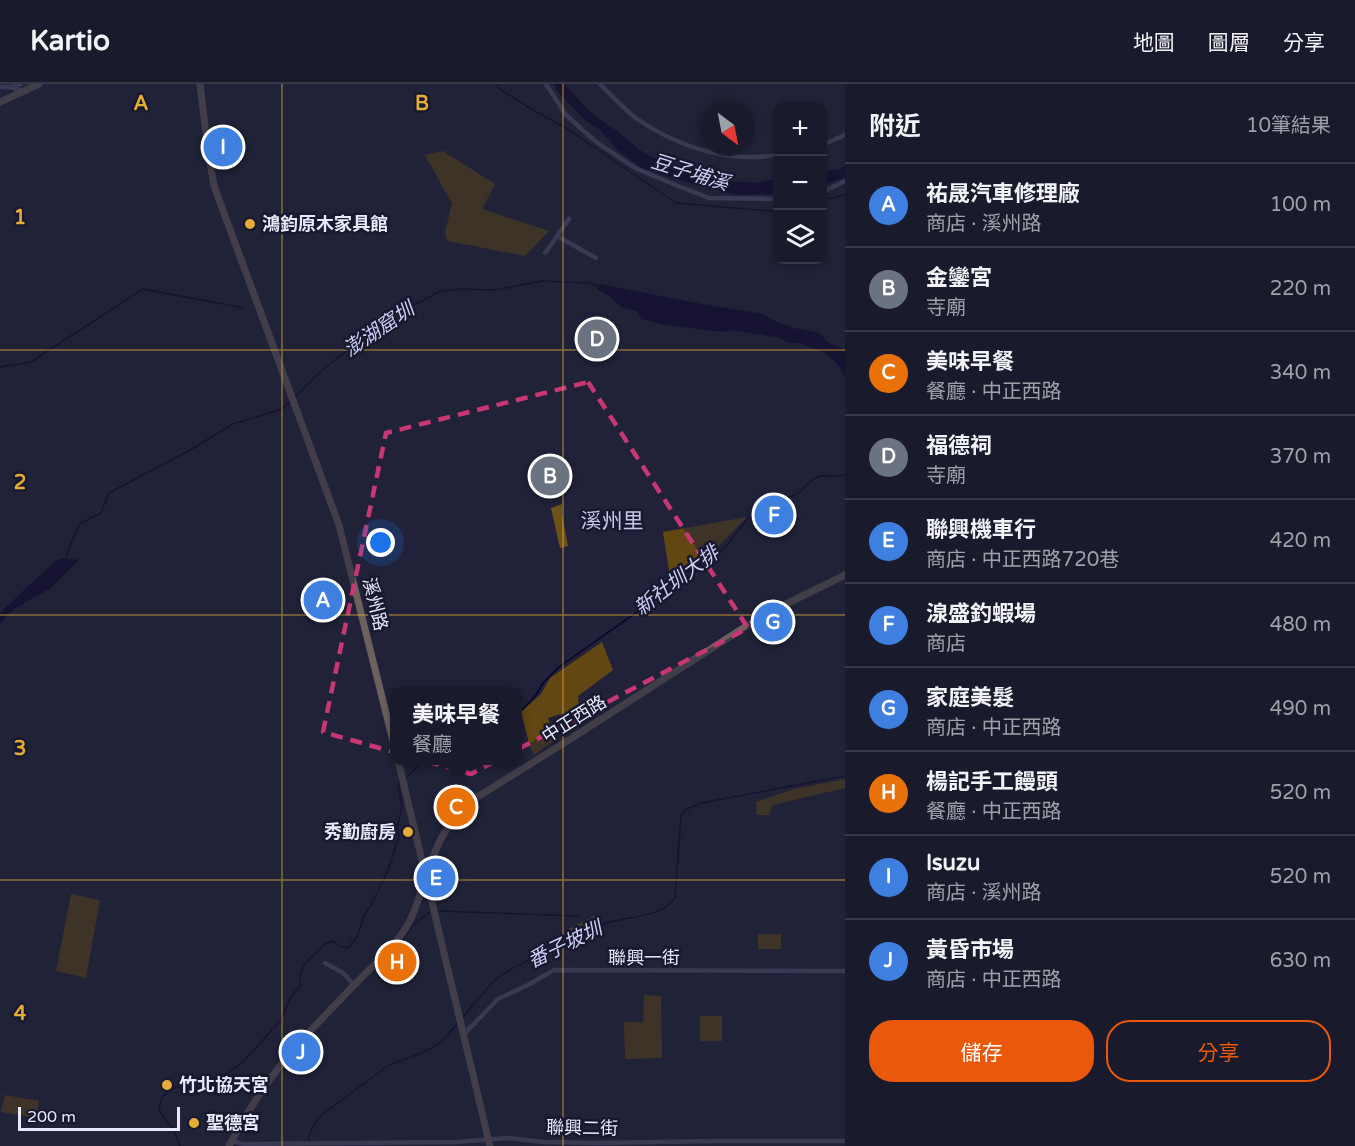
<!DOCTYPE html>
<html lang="zh-TW">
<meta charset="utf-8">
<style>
body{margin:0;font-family:"Varela Round","Noto Sans TC",sans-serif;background:#222333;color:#f1f3f6}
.controls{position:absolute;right:18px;top:18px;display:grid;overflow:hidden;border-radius:12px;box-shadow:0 3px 9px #0003}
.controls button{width:54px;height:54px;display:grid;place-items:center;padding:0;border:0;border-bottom:2px solid #373847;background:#191a2b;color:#f1f3f6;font:30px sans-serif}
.compass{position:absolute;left:701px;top:18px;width:54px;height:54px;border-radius:50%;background:#191a2b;box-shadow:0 3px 9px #0003;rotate:148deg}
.scale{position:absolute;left:18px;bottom:15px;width:162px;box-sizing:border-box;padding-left:6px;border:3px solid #e7e8f9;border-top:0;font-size:16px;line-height:21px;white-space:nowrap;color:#e7e8f9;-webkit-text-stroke:4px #18182f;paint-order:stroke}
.you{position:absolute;left:381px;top:459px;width:21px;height:21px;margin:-15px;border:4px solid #fff;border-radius:50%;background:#1a73e8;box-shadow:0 0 0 9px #1a73e833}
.badge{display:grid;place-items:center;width:39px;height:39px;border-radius:50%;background:#ea580c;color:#fff;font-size:20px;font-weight:700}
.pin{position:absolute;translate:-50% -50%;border:3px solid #fff;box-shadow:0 2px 6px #0006}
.popup{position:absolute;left:390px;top:603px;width:132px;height:78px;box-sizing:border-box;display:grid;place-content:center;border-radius:12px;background:#191a2b;filter:drop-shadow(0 2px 4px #0005);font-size:20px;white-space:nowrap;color:#9fa1a9}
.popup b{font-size:22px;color:#f1f3f6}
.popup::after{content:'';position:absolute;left:50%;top:100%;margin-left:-12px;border:12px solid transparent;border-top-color:#191a2b}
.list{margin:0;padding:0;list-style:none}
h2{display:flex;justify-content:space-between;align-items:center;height:78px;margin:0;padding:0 24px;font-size:26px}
h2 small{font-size:20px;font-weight:400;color:#9fa1a9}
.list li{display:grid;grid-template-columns:39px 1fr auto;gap:18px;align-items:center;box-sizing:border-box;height:84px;padding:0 24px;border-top:2px solid #373847}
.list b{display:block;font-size:22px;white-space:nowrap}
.list p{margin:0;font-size:20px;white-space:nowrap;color:#9fa1a9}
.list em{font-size:20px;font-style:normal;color:#9fa1a9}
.actions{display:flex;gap:12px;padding:18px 24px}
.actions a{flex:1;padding:14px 0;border:2px solid #ea580c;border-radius:24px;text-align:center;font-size:21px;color:#ea580c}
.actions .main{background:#ea580c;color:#fff}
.icon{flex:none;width:33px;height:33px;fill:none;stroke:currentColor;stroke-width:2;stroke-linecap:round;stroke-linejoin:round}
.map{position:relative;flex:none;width:845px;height:1062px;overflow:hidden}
header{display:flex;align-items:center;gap:36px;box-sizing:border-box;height:84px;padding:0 30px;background:#191a2b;border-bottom:2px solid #373847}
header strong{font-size:28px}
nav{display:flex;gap:33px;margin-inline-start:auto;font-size:21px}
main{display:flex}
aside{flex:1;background:#191a2b}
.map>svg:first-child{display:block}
.green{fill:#624712}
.forest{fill:#6d511a}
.water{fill:#080129}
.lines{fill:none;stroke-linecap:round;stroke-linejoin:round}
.stream{stroke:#080129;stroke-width:1.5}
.street{stroke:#555671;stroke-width:4.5}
.secondary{stroke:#6c615e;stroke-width:7}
.marked{fill:none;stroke:#c83773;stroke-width:4.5;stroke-dasharray:12 8;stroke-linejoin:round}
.grid{fill:none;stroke:#e7ac36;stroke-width:1.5;stroke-opacity:0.55}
.poi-dot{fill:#e7ac36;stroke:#18182f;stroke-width:2}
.labels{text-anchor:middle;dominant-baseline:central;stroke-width:5;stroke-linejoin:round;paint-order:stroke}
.poi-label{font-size:18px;font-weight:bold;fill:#e7e8f9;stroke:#18182f;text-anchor:start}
.street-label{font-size:18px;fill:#e7e8f9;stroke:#18182f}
.water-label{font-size:20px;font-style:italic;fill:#cccff5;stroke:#18182f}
.quarter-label{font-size:21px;fill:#c4c6e6;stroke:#18182f}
.grid-label{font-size:20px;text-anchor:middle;font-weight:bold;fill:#e7ac36;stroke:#18182f;stroke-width:5;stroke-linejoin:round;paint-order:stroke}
</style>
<header>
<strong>Kartio</strong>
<nav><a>地圖</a><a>圖層</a><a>分享</a></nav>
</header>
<main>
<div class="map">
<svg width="845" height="1062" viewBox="0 0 845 1062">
<rect width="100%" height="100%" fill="#212239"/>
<g class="green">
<polygon points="443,67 495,100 482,125 549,147 525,172 447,157 445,148 452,120 425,71"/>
<polygon points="747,433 713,468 670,493 663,448"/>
<polygon points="602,558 613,586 578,612 581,642 566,651 560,630 548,634 554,657 534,671 530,663 521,628 541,610 550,594"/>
<polygon points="845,695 845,704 773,721 769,731 757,731 756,718 794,705"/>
<polygon points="71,810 100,816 86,894 56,887"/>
<rect x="758" y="850" width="23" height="15"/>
<polygon points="644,911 661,912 662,974 625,975 624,938 643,938"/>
<rect x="700" y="932" width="22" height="25"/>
<polygon points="5,1011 39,1017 36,1034 1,1028"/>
</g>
<g class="forest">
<polygon points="562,420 562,430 568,462 560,464 551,424"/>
<polygon points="594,832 602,838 567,852 566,846"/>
</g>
<g class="water">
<polygon points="554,0 564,0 590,28 617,47 640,66 649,72 667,79 729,97 754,99 777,95 777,110 739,111 726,109 708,103 682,97 642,84 619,67 599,45 587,38 557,7"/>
<polygon points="845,82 845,94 823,101 823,88 840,85"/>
<path d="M600,200L702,220L763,230L777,238L794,244L820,249L826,257L845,266V293C838,276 825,268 808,262C806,262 801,259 799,259C790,259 788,260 781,254L732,246L722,248L666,241L641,235L637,227L623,224L609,212L597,205Z"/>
<polygon points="63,474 79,476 51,504 19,522 8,530 0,540 0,529 30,500 48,484 54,478"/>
</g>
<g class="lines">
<g class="stream">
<polyline points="497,0 500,5 531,25 566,44 676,119 770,127 778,125"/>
<polyline points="822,116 845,111"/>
<polyline points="0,283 31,278 143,205 244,224"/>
<polyline points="295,313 322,286 389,234 441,207 461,205 495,206 542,197 588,199 601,203"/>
<polyline points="65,475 79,440 101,429 109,409 192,365 233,340 282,325 291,317"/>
<path d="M518,626L523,625L536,611L543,599L559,583L647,521L677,493L714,473L725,464L747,435L775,414C781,410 787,415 793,412C804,408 809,394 821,392C829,391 836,394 845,391"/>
<polyline points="405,694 426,676"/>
<polyline points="438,827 578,832"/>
<polyline points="397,864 413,841 430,828"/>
<path d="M462,934C472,923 488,901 499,893C523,876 552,866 578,854C588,850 597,843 607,839C626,832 664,834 675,813L681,732L687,725L701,719L845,692"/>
<polyline points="229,988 242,979 281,936 290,914 300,902 300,892 303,884 306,878 325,860 333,857 340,862 348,864 358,851 364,832 372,819 388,786 399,752 397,743 402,723 398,700 401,697"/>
<path d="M180,1062L173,1045L159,1027L161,1014C173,1004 176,1000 192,1003C195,1004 199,1005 202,1004C207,1002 210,996 218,993"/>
<path d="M307,1062C309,1051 312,1042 319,1033L389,981L422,969L439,960L459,938"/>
</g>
<g class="street">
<polyline points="546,0 566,31 595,57 635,84 678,102 709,114 778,115"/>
<path d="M600,0C612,12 624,25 637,35C679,63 727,79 778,71"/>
<polyline points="0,3 11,3 23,7"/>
<polyline points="11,3 21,0"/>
<polyline points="822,61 845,51"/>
<polyline points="822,108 845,97"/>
<polyline points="569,135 557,152 596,174"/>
<polyline points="545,169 557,152"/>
<polyline points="325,879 343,889 354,901"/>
<polyline points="464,950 498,915 528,901 554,886 845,887"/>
<polyline points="232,1057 243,1060 456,1058 508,1054 544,1058 597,1059 716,1057 845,1057"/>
</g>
<g class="secondary">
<polyline points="200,0 208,67 214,102 339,441 394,661"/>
<polyline points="0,18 39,0"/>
<polyline points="398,676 490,1062"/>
<path d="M229,1062C252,1018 279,978 314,943C333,923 352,903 371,884C384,871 398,858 407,842C414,831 418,817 422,804C435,765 442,742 474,715L561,661L745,543L782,522L845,491"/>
</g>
</g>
<path d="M0 0H845V1062H0ZM588,298L748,544L471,690L323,648L386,349Z" fill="#212239" fill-opacity=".55" fill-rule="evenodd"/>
<path class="marked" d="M588,298L748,544L471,690L323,648L386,349Z"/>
<path class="grid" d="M282,0V1062M563,0V1062M0,266H845M0,531H845M0,796H845"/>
<g class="poi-dot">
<circle cx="250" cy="140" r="6"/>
<circle cx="408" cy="748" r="6"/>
<circle cx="167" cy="1001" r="6"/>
<circle cx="194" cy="1039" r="6"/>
</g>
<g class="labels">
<g class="poi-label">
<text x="262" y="140">鴻鈞原木家具館</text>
<text x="396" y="748" text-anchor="end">秀勤廚房</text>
<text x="179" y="1001">竹北協天宮</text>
<text x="206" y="1039">聖德宮</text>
</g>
<g class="street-label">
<text transform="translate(375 520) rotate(76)">溪州路</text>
<text transform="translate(574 635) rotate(-32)">中正西路</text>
<text x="644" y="874">聯興一街</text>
<text transform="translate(582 1044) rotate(1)">聯興二街</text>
</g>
<g class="water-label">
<text transform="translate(690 89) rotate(17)">豆子埔溪</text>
<text transform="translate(379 246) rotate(-34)">澎湖窟圳</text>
<text transform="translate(677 497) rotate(-37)">新社圳大排</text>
<text transform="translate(565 861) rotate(-26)">番子坡圳</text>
</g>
<g class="quarter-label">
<text x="612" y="437">溪州里</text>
</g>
</g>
<g class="grid-label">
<text x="141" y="26">A</text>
<text x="422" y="26">B</text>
<text x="20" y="140">1</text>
<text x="20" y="405">2</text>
<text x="20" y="671">3</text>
<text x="20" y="936">4</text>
</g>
</svg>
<div class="controls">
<button>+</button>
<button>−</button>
<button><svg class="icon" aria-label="layers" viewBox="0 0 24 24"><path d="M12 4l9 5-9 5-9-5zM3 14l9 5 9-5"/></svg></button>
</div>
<svg class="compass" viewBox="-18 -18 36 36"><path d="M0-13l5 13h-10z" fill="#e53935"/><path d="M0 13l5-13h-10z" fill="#9fa1a9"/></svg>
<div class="scale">200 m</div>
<div class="you"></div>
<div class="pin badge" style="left:323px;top:516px;background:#3f7fe0">A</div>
<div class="pin badge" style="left:550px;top:392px;background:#6b7280">B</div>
<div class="pin badge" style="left:456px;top:723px;background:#e8710a">C</div>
<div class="popup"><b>美味早餐</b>餐廳</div>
<div class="pin badge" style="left:597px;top:255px;background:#6b7280">D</div>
<div class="pin badge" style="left:436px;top:794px;background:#3f7fe0">E</div>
<div class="pin badge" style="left:774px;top:431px;background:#3f7fe0">F</div>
<div class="pin badge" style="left:773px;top:538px;background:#3f7fe0">G</div>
<div class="pin badge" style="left:397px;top:878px;background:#e8710a">H</div>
<div class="pin badge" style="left:223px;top:63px;background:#3f7fe0">I</div>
<div class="pin badge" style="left:301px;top:968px;background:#3f7fe0">J</div>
</div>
<aside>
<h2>附近<small>10筆結果</small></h2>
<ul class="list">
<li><span class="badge" style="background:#3f7fe0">A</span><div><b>祐晟汽車修理廠</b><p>商店 · 溪州路</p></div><em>100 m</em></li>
<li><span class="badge" style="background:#6b7280">B</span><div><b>金鑾宮</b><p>寺廟</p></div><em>220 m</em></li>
<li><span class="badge" style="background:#e8710a">C</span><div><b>美味早餐</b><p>餐廳 · 中正西路</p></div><em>340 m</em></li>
<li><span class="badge" style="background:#6b7280">D</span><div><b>福德祠</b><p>寺廟</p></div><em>370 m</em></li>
<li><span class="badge" style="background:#3f7fe0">E</span><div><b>聯興機車行</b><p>商店 · 中正西路720巷</p></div><em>420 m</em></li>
<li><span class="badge" style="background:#3f7fe0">F</span><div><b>湶盛釣蝦場</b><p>商店</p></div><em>480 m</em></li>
<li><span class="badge" style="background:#3f7fe0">G</span><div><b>家庭美髮</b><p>商店 · 中正西路</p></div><em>490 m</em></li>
<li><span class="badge" style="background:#e8710a">H</span><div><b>楊記手工饅頭</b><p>餐廳 · 中正西路</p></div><em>520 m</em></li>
<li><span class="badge" style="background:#3f7fe0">I</span><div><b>Isuzu</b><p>商店 · 溪州路</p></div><em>520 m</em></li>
<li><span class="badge" style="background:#3f7fe0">J</span><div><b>黃昏市場</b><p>商店 · 中正西路</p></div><em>630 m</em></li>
</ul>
<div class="actions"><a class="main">儲存</a><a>分享</a></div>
</aside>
</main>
